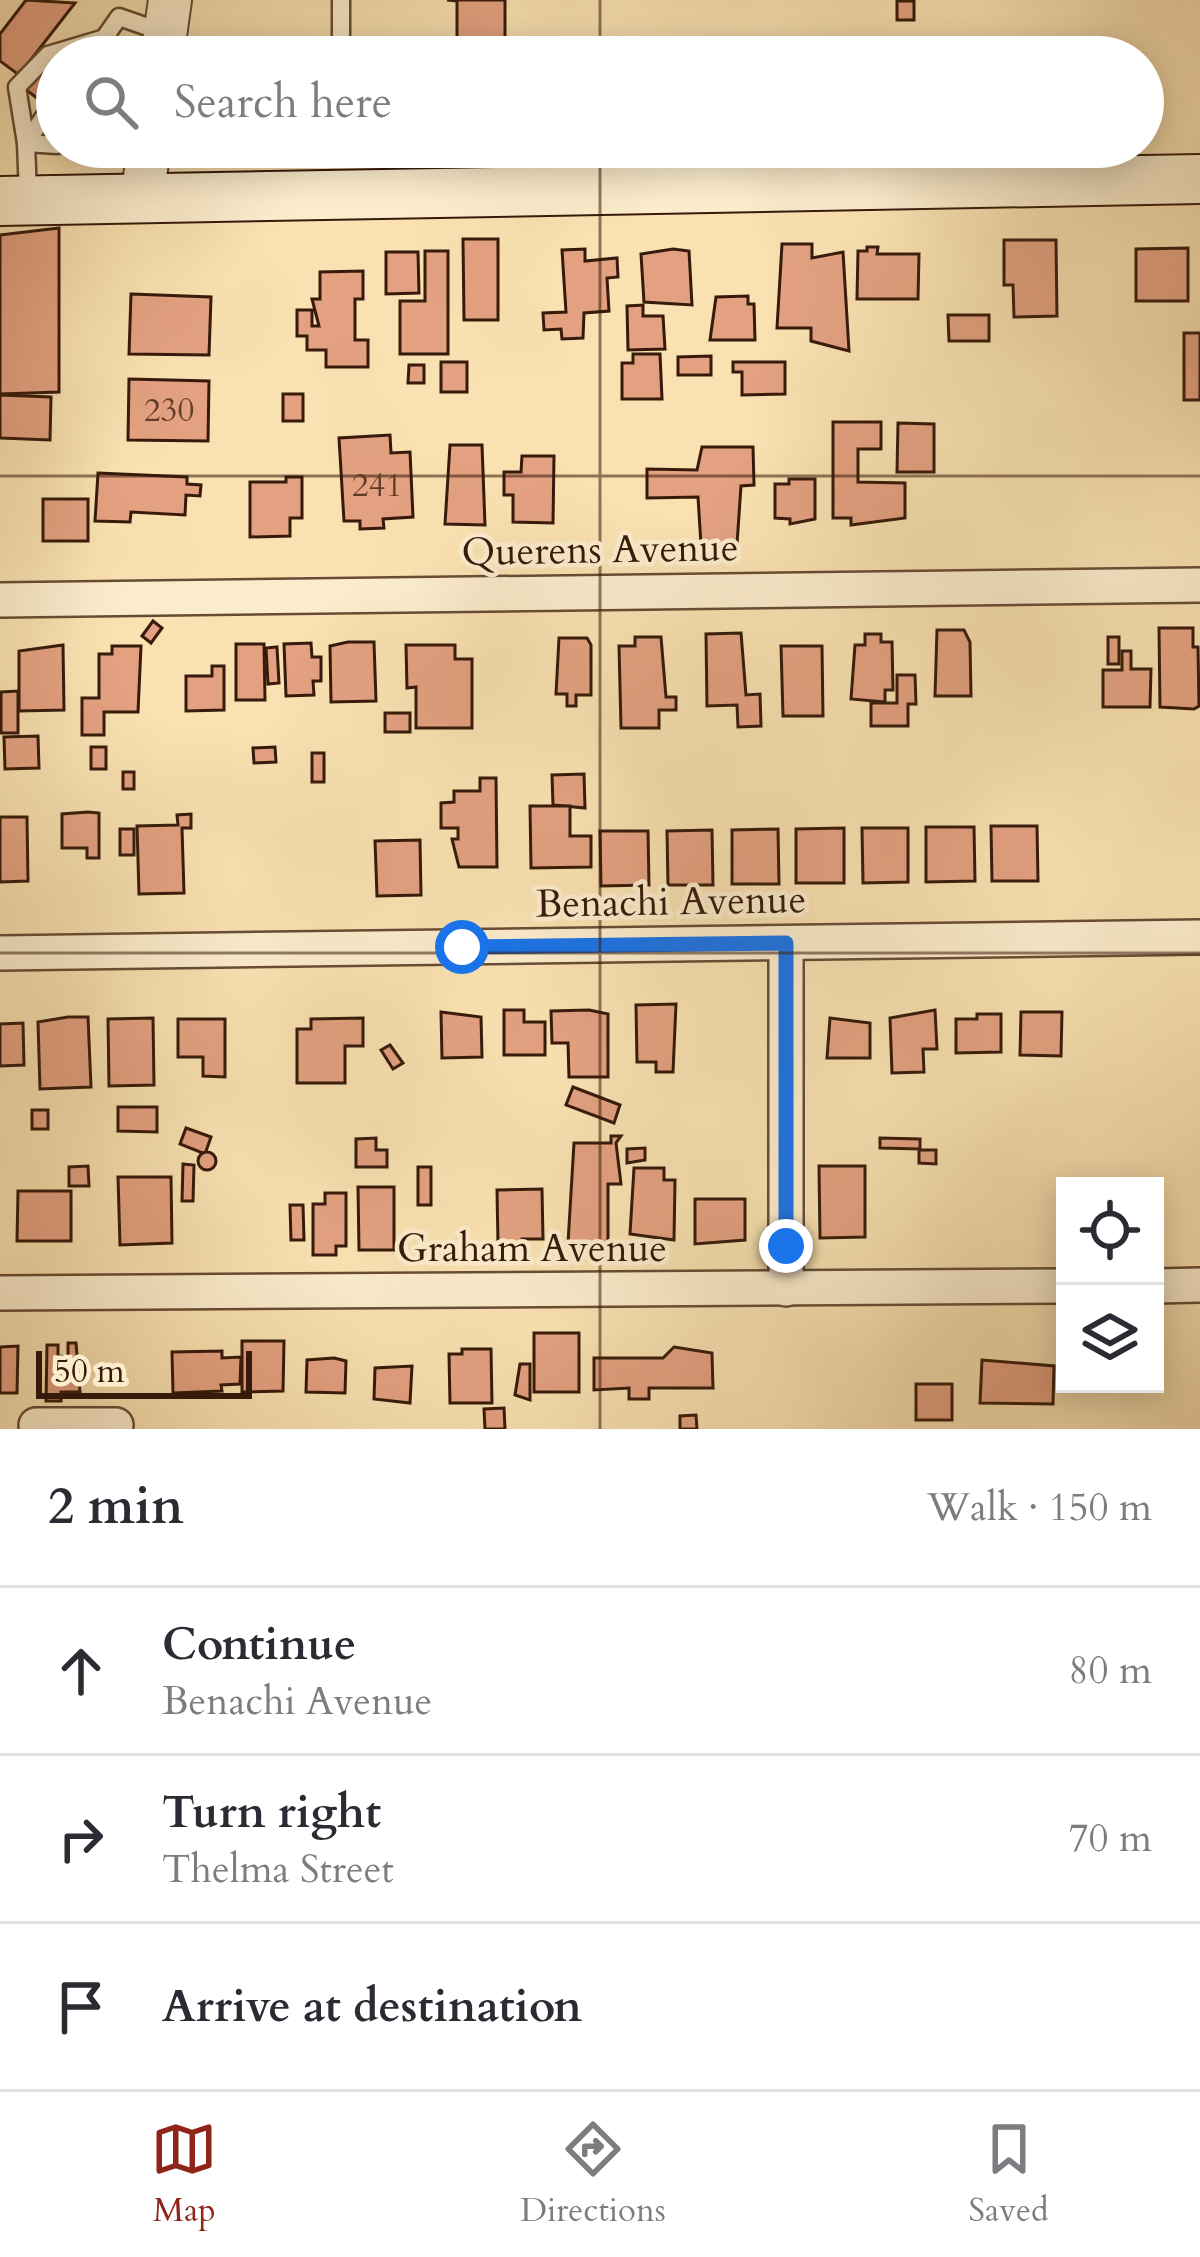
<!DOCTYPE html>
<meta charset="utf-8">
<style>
body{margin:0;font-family:Cardo,serif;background:#f2f2f3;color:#2b2b33}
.controls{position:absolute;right:36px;bottom:36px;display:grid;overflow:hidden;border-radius:0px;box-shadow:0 6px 30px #0003}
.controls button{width:108px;height:108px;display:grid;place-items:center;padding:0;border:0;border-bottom:3px solid #e1e1e2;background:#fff;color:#2b2b33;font:60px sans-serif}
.scale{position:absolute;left:36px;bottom:30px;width:216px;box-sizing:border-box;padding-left:12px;border:6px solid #361a0a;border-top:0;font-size:33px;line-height:42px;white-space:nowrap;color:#361a0a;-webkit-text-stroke:9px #fbeccc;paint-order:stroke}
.stop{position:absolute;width:36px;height:36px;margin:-27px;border:9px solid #1a73e8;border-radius:50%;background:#fff}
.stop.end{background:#1a73e8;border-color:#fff;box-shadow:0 3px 12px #0008}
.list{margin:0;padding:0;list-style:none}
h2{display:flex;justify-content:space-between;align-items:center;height:156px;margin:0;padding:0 48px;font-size:51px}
h2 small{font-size:39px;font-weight:400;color:#7c7c81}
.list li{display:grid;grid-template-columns:78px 1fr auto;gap:36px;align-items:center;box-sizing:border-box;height:168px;padding:0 48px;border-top:3px solid #e1e1e2}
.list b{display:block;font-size:45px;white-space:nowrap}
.list p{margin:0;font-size:39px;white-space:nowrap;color:#7c7c81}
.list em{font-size:39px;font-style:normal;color:#7c7c81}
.icon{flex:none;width:66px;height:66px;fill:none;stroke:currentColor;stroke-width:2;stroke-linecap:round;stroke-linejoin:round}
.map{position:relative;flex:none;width:1200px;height:1429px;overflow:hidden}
.search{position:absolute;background:#fff;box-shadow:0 6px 30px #0003;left:36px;right:36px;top:36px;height:132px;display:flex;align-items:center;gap:30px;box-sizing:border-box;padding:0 42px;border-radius:66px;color:#7c7c81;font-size:45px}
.sheet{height:660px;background:#fff}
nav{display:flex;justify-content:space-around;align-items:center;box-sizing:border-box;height:168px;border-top:3px solid #e1e1e2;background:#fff;font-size:33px;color:#7c7c81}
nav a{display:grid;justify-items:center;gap:6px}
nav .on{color:#8f2418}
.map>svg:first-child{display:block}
.building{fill:#e3a181;stroke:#361a0a;stroke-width:3}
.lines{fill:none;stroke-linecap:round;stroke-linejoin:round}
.service-casing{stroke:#674c34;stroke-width:21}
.minor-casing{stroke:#674c34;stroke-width:38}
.tertiary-casing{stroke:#674c34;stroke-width:46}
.secondary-casing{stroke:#361a0a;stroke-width:52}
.service{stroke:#fbeccc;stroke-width:16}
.minor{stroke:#fbeccc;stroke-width:33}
.tertiary{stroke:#fbeccc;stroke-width:42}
.secondary{stroke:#fbeccc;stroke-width:48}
.route{stroke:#1a73e8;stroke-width:15}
.grid{fill:none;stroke:#361a0a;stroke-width:3;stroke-opacity:0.55}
.labels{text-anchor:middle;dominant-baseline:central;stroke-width:9;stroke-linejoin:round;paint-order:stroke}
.number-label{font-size:33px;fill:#613c28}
.street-label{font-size:39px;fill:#361a0a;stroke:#fbeccc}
</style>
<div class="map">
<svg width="1200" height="1429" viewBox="0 0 1200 1429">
<rect width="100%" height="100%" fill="#f9e1b1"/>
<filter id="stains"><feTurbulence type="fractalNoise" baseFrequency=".00167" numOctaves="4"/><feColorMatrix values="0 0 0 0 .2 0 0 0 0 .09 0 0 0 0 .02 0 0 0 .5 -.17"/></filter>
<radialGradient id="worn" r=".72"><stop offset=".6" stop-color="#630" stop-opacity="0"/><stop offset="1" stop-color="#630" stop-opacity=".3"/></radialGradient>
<g class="building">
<polygon points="26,0 75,3 19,75 0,61 0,34"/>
<polygon points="505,0 505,57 457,57 457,1 447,0"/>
<rect x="897" y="1" width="17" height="19"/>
<polygon points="776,39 776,57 742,57 742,40"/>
<polygon points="318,46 319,57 276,57 275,49"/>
<polygon points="45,63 57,73 57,113 25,89"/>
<polygon points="215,147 335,147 335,152 215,153"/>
<polygon points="59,228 59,392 0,394 0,235"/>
<polygon points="463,239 498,239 498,320 464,320"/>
<polygon points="1004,240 1056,240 1057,316 1014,317 1013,285 1004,285"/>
<polygon points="782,244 812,244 812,258 843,252 849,351 811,341 811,328 777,328"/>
<polygon points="867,247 878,247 877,254 919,254 918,299 857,299 858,251 867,251"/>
<polygon points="1188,248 1188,301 1136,301 1136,249"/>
<polygon points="585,249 585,261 617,258 618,277 607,278 609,311 584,313 583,338 562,339 561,329 544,330 543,313 566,312 562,250"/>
<polygon points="673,249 689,251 692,305 644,302 641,254"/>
<polygon points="425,251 448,251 448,354 400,354 400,301 425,301"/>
<polygon points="386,252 418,252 419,293 386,294"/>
<polygon points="363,271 363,299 355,299 355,340 368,340 368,367 326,367 326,350 307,350 307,336 297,336 297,310 312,310 312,326 319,326 312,299 320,299 320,272"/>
<polygon points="131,294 211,297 209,355 129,354"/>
<polygon points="748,296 748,304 754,304 755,340 710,340 716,297"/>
<polygon points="643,305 643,316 663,316 665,349 628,350 627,306"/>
<polygon points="948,315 989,315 989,341 949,341"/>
<rect x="1184" y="333" width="16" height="67"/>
<polygon points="633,354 660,354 662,399 622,399 622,363 633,363"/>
<polygon points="711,356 711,375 678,375 678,357"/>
<rect x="441" y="362" width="26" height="30"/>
<polygon points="733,362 785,362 785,394 742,395 742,372 733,372"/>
<polygon points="409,365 424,365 424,383 408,383"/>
<polygon points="129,379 209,381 208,441 128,440"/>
<rect x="283" y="394" width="20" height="27"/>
<polygon points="0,395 51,397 50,440 0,438"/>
<polygon points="833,422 881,422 881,449 858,449 858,482 905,483 905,518 851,525 851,518 833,518"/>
<polygon points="898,423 934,424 934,472 897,472"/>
<polygon points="390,435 391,453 410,452 413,517 383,519 384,528 360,529 360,521 344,521 339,438"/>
<polygon points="450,445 482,445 485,525 445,524"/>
<polygon points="702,447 753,447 754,485 741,486 737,544 701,545 698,497 647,498 647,469 697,470"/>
<polygon points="522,456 554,456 553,523 513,522 513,495 504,495 504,472 521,472"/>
<polygon points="98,473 187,477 187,484 201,485 200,496 186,495 185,515 131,512 130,522 95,521"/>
<polygon points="286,477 302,477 302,518 290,518 290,536 250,537 250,482 286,482"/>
<polygon points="789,479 815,479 815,519 790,524 790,519 775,518 775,484 789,484"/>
<rect x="43" y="499" width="45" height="42"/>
<polygon points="153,621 162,628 151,643 142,636"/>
<polygon points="1159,628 1193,628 1193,647 1198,647 1199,706 1194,709 1160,707"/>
<polygon points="937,630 964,630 970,642 971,696 935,696"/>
<polygon points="741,633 746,695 760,694 761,726 738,727 737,705 707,706 706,634"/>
<polygon points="865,634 881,634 881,642 892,642 893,690 885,690 885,702 851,699 855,645 865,645"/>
<polygon points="635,637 661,637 666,697 676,697 676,710 659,710 659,728 621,728 619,646 635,646"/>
<rect x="1108" y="637" width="11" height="27"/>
<polygon points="559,638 587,638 591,645 591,695 576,695 576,706 567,706 567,694 556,694"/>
<polygon points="348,642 374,642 376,701 331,702 330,646"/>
<polygon points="311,643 312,657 321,657 321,681 313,681 314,695 286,696 284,644"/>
<polygon points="236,644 264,644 265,700 236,700"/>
<polygon points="63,645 64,710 19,711 19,651"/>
<polygon points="406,645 455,645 455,659 472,659 472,728 416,728 416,687 407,688"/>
<polygon points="112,646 141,646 138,712 104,712 104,735 82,735 82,698 99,698 99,654 112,654"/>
<polygon points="781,646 822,646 823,716 783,716"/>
<polygon points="277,647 279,683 268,684 266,648"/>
<polygon points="1122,651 1131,651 1131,669 1151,669 1150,707 1103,707 1103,670 1122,670"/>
<polygon points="212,666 224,666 224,710 186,711 186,676 212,676"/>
<polygon points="897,675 915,675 916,704 908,704 908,726 871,726 871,703 897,703"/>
<polygon points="18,691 18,733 1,733 1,692"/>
<rect x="385" y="713" width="25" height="19"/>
<polygon points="38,736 39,768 5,769 4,737"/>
<rect x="91" y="747" width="15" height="22"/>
<polygon points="275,747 276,762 254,763 253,748"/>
<rect x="312" y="753" width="12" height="29"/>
<rect x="123" y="772" width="11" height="17"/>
<polygon points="584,774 585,808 553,805 552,775"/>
<polygon points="480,778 496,778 497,867 459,867 452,839 458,839 458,828 441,828 441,803 454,802 454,791 480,791"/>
<polygon points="530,806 570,806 570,836 591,836 591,867 531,868"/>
<polygon points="88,812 99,813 99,858 87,858 87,848 62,848 62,814"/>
<polygon points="191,814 191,828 182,828 184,893 139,894 137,826 178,825 177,815"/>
<polygon points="0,817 27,817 28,881 0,882"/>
<polygon points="991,826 1037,826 1038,881 992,881"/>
<polygon points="926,827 974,827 975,881 926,882"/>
<polygon points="844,828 844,883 796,883 796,829"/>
<polygon points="862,828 908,828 908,882 863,883"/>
<rect x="120" y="829" width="14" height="26"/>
<polygon points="778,829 779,884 732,884 732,830"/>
<polygon points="712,830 713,885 668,885 667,831"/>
<polygon points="600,831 648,831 649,885 601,886"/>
<polygon points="420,840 421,895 377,896 375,841"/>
<polygon points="676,1004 673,1072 656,1072 656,1062 637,1062 636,1005"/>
<polygon points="504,1010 524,1010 524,1022 545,1022 545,1055 504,1055"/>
<polygon points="589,1010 608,1014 608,1077 569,1077 568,1043 552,1043 551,1011"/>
<polygon points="935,1010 937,1049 923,1049 924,1072 892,1073 890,1018"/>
<polygon points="441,1012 481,1017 482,1057 442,1058"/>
<polygon points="1021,1012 1062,1012 1061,1056 1020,1055"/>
<polygon points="977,1014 1001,1014 1001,1052 956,1053 956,1019 977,1019"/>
<polygon points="68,1017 88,1017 91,1087 40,1089 38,1022"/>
<polygon points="153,1018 154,1085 109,1086 108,1019"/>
<polygon points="363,1018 363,1046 345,1046 345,1083 297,1083 297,1029 311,1029 311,1019"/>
<polygon points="830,1018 870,1023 870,1058 827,1058"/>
<polygon points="178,1019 225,1019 225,1077 203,1076 203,1057 178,1057"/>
<polygon points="23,1023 24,1065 0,1066 0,1024"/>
<polygon points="390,1045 403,1063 393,1069 381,1050"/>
<polygon points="573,1087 620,1105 614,1123 566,1105"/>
<polygon points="118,1107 157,1107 157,1132 118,1131"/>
<rect x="32" y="1110" width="16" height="19"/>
<polygon points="186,1128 211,1137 205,1154 180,1144"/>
<polygon points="611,1136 621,1136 616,1143 621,1184 608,1184 608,1243 568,1243 574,1143 611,1143"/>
<polygon points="376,1138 376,1150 387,1150 387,1167 356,1167 356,1139"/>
<polygon points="880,1138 920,1139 920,1149 880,1148"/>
<polygon points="645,1148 645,1160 627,1163 627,1149"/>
<polygon points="919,1150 936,1150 936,1164 919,1163"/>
<circle cx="207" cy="1161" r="9"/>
<polygon points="183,1164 194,1165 193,1201 182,1201"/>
<polygon points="88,1166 89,1186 69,1186 69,1167"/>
<polygon points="819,1166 865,1166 865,1237 820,1238"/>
<rect x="418" y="1167" width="13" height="38"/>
<polygon points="634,1168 664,1168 664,1180 675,1180 674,1240 630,1234"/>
<polygon points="118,1177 171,1177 172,1243 120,1245"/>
<polygon points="358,1187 394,1187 394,1250 359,1250"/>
<polygon points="542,1189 543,1239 522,1239 520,1250 503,1250 498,1244 497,1190"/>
<polygon points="18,1191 71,1191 71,1241 17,1241"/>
<polygon points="325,1193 346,1193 346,1246 336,1246 336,1255 313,1255 313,1204 325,1204"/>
<polygon points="695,1199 745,1199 745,1240 695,1244"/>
<polygon points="290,1205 303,1205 304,1240 291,1240"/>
<rect x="534" y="1333" width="45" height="59"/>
<polygon points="242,1341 284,1341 283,1391 242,1392"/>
<polygon points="68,1343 76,1343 80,1392 61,1392 61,1401 46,1401 47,1345 58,1345 58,1356 68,1357"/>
<polygon points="18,1346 17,1393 0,1393 0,1347"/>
<polygon points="674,1347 712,1353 713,1388 649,1388 649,1399 629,1399 629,1388 594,1390 594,1358 663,1358"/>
<polygon points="462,1349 491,1349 492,1403 450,1403 449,1354 462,1354"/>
<polygon points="222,1351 222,1358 241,1357 240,1384 221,1385 222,1391 173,1393 172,1352"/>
<polygon points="334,1358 346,1361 345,1393 306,1392 307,1360"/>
<polygon points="982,1360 1054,1366 1053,1404 980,1403"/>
<polygon points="520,1364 530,1364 530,1400 515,1395"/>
<polygon points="412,1366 410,1403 374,1399 375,1368"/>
<rect x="916" y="1384" width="36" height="36"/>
<polygon points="504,1408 505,1429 485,1429 484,1409"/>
<polygon points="696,1415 697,1429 680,1429 680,1416"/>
</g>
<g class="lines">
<g class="service-casing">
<g id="service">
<polyline points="341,0 341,44"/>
<polyline points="91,57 119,17 165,33"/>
<polyline points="57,145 26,143 17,87 48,55 105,38 110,57"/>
<polyline points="28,195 26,143 50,108"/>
</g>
</g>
<g class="minor-casing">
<g id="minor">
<polyline points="0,600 1200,585"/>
<polyline points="786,943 786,1289"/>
<polyline points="0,953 1200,937"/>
<polyline points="1155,1286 1200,1285"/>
<polyline points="0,1293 1065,1286"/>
<polyline points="36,1425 116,1425"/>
</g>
</g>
<g class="tertiary-casing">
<g id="tertiary">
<polyline points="162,57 170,0"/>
<polyline points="142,199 149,147"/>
</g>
</g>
<g class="secondary-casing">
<polyline id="secondary" points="0,201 1200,179"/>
</g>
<use href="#service" class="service"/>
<use href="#minor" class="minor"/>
<use href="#tertiary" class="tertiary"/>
<use href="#secondary" class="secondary"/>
</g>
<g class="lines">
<polyline class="route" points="462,947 786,943 786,1246"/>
</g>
<path class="grid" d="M600,0V57M600,147V1429M0,476H1200M0,953H1200"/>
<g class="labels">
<g class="number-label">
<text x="169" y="410">230</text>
<text x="377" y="485">241</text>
</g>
<g class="street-label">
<text transform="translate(600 550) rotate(-1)">Querens Avenue</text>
<text transform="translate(671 902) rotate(-1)">Benachi Avenue</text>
<text x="532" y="1248">Graham Avenue</text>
</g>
</g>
<rect width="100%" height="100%" filter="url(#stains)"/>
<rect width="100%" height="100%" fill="url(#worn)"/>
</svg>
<div class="controls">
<button><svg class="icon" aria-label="locate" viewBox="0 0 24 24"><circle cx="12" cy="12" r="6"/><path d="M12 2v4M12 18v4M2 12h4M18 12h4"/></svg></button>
<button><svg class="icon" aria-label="layers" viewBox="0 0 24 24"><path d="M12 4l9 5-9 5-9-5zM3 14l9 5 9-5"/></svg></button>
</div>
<div class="scale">50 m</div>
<div class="stop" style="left:462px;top:947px"></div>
<div class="stop end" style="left:786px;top:1246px"></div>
<div class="search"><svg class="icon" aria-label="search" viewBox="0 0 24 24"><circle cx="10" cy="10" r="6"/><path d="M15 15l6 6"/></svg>Search here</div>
</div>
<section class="sheet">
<h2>2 min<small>Walk · 150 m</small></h2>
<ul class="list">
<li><svg class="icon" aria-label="ahead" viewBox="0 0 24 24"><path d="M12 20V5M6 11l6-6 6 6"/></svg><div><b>Continue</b><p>Benachi Avenue</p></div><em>80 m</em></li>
<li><svg class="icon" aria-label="right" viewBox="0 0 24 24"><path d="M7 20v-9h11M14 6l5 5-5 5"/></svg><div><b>Turn right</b><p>Thelma Street</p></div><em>70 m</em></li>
<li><svg class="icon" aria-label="arrive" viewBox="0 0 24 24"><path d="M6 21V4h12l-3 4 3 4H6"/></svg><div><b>Arrive at destination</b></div></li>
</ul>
</section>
<nav>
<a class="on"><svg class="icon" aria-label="map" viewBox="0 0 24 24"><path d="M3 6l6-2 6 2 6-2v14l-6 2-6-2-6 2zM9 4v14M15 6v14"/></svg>Map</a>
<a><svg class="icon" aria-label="directions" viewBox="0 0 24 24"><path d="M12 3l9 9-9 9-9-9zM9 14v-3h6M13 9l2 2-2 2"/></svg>Directions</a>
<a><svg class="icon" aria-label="saved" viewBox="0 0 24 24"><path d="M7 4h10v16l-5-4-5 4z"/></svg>Saved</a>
</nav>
